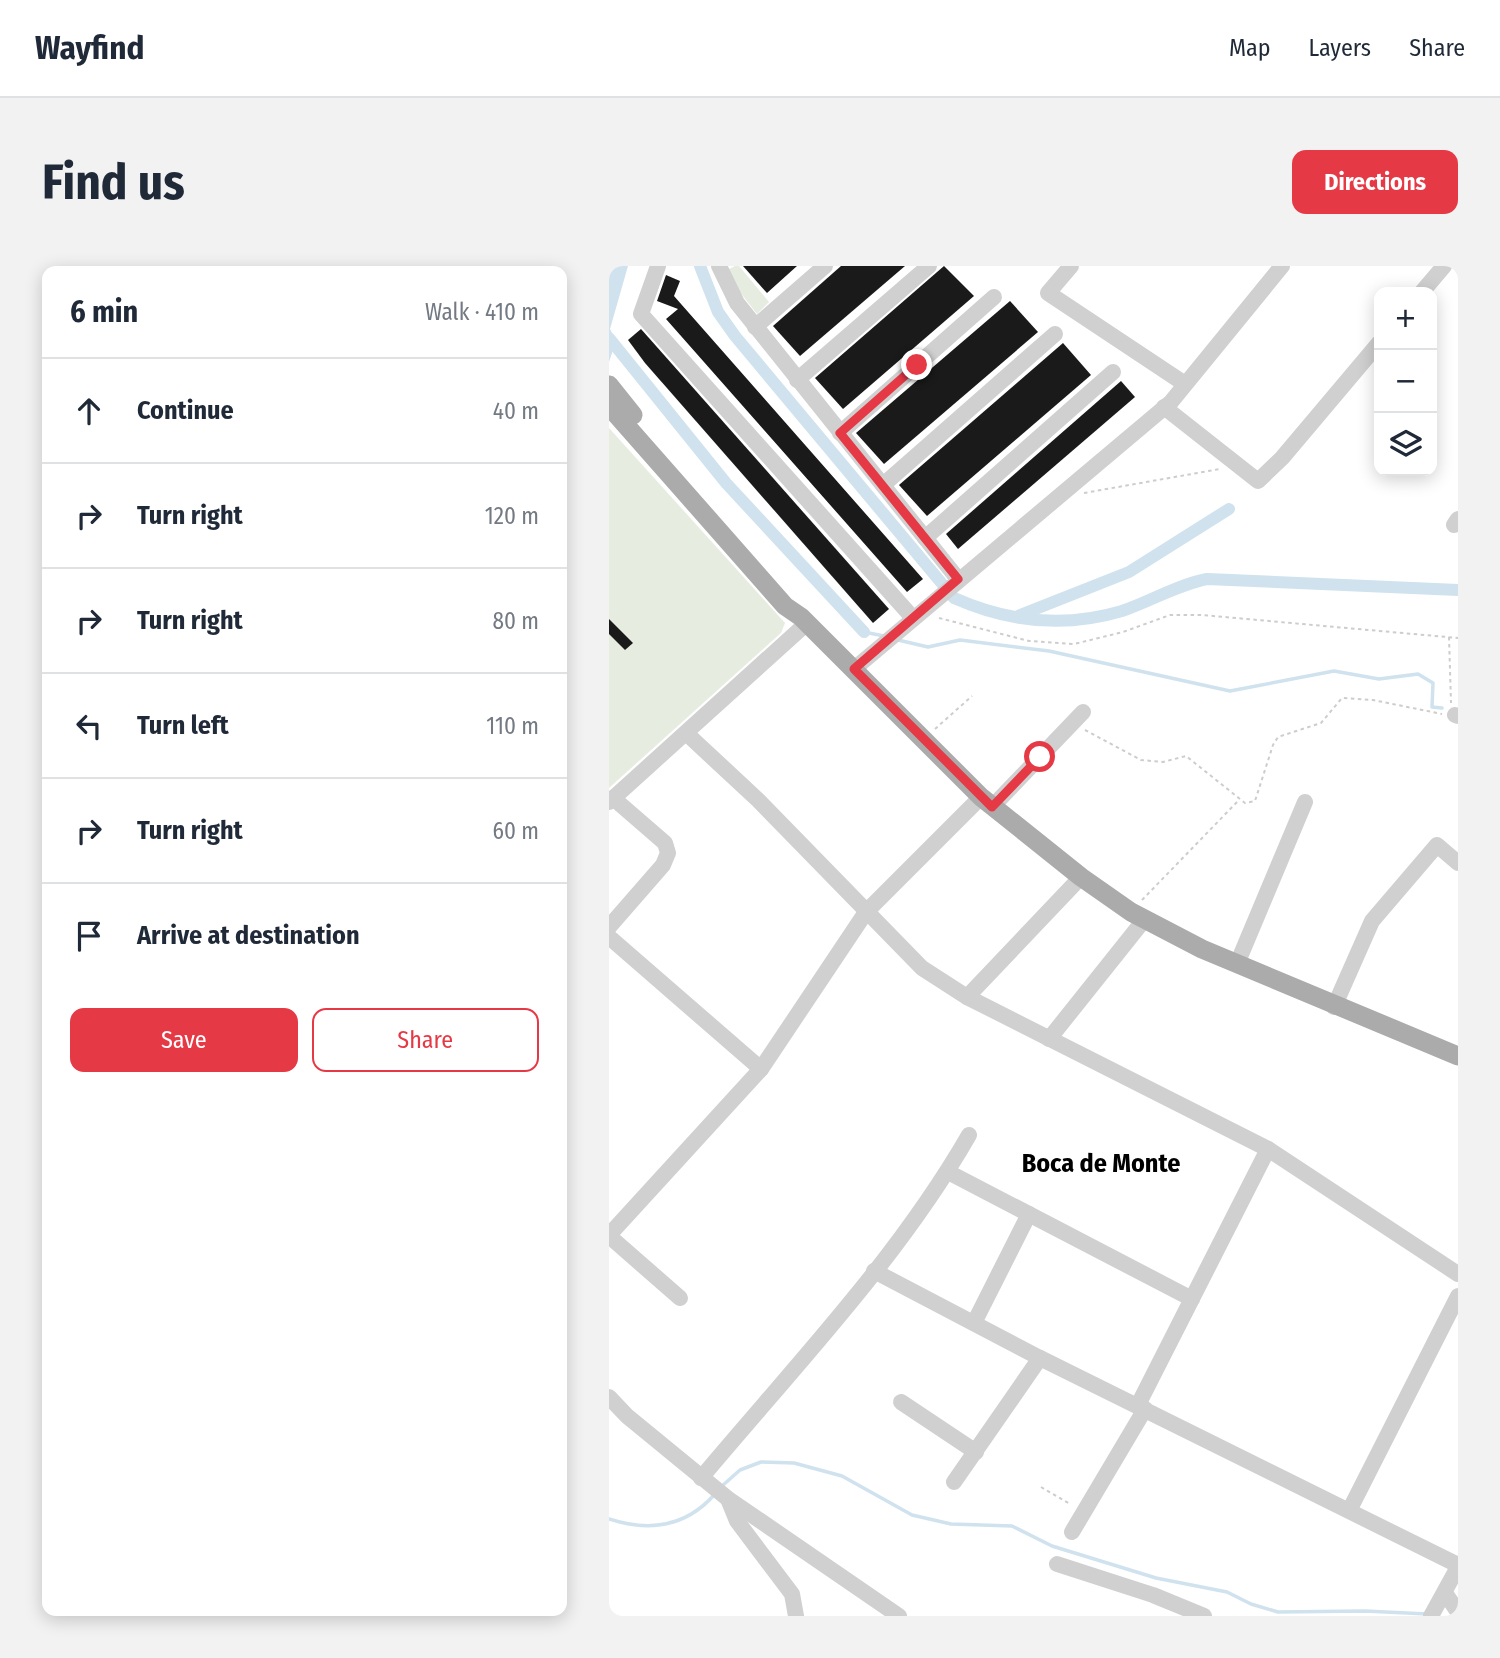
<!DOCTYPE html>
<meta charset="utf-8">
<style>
body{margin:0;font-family:"Fira Sans Condensed",sans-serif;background:#f2f2f3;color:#1f2937}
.controls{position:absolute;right:21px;top:21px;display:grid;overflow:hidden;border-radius:14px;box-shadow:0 4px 18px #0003}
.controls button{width:63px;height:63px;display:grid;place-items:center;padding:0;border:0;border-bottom:2px solid #e0e1e3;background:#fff;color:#1f2937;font:35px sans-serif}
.stop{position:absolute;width:21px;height:21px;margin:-16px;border:5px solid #e63946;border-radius:50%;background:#fff}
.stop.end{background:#e63946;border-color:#fff;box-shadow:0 2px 7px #0008}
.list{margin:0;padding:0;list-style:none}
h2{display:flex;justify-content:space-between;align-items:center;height:91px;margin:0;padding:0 28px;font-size:30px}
h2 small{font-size:23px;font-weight:400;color:#747a83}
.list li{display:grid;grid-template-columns:46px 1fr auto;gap:21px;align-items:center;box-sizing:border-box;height:105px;padding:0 28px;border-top:2px solid #e0e1e3}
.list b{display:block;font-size:26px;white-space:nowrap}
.list em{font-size:23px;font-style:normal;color:#747a83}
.actions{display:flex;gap:14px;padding:21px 28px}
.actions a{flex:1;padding:16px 0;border:2px solid #e63946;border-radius:14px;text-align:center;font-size:24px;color:#e63946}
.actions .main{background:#e63946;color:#fff}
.icon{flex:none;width:38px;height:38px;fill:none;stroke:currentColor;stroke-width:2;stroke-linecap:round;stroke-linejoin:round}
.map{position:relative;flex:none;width:849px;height:1350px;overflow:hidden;border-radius:14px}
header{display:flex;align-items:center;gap:42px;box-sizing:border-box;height:98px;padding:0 35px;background:#fff;border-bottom:2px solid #e0e1e3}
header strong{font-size:33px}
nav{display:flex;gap:38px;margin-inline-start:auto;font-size:24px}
.intro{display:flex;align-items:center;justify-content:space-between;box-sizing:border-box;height:168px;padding:0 42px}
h1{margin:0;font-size:49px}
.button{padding:18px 32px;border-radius:14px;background:#e63946;color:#fff;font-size:24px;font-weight:700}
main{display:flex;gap:42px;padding:0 42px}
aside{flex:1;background:#fff;border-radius:14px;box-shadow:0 4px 18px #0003}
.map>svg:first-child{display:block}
.green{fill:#e6ecdf}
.water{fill:#cfe2ee}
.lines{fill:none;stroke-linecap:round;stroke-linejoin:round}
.stream{stroke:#cfe2ee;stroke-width:3.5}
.canal{stroke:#cfe2ee;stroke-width:12}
.building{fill:#1a1a1a}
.path{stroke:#cdcdcd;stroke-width:2;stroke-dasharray:3.5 3.5;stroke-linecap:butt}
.minor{stroke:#d0d0d0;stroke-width:16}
.major{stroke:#ababab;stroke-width:19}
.route{stroke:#e63946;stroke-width:9}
.labels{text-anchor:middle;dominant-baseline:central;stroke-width:7;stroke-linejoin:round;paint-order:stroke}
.district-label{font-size:26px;font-weight:bold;fill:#000;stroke:#fff}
</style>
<header>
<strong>Wayfind</strong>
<nav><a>Map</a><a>Layers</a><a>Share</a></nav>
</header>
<div class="intro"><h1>Find us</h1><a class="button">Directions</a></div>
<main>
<aside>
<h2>6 min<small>Walk · 410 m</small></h2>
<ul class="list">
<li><svg class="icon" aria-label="ahead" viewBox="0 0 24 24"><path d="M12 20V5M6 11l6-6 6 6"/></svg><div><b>Continue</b></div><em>40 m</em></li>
<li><svg class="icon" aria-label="right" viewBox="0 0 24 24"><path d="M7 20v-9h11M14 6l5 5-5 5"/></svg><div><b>Turn right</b></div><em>120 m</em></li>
<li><svg class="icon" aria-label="right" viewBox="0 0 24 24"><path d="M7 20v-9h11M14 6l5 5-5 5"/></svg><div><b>Turn right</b></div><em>80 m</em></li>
<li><svg class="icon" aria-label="left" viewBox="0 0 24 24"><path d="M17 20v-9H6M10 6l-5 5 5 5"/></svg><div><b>Turn left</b></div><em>110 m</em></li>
<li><svg class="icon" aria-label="right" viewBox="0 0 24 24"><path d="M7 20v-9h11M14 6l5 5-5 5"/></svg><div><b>Turn right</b></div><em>60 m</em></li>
<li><svg class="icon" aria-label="arrive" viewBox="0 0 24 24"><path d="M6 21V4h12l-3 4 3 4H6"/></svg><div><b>Arrive at destination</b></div></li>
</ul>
<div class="actions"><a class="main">Save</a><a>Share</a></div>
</aside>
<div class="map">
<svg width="849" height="1350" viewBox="0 0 849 1350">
<rect width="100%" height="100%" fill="#fff"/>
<g class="green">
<polygon points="126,0 130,0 160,36 148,48 127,21 120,3"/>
<polygon points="0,162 176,357 172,367 0,522"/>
</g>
<polygon class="water" points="0,0 19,0 1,63 7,75 0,96"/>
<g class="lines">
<g class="stream">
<polyline points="255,366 275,370"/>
<polyline points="289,374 319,381 351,374 440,385 621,425 725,405 770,413 809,408 824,417 823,441 833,442"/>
<polyline points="113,1220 131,1204 152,1196 185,1197 233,1210 303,1249 342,1258 403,1260 443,1280 547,1312 618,1326 642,1338 669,1346 756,1345 818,1348"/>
<path d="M0,1253C40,1266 77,1261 106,1228"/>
</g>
<g class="canal">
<path d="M91,0L109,46L126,70L345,332C399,356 456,362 513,345C542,335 568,319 598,313L849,324"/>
<polyline points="0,72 117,217 255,366"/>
<polyline points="409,350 520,306 620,243"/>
</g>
</g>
<g class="building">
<polygon points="134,0 188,0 158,27"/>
<polygon points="232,0 296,0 191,90 164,60"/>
<polygon points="335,0 365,30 234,143 206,112"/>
<polygon points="57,9 71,15 65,30 314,313 298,326 57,53 69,43 48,35"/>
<polygon points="401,35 429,66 275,198 247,167"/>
<polygon points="32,63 280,343 264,357 36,97 19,74"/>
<polygon points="454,77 482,109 318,250 290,219"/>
<polygon points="512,115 526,131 349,283 337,268"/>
<polygon points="0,353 24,377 16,384 0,368"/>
</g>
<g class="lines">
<g class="path">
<polyline points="475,227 611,203"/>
<polyline points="330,352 420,375 465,378 514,366 561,349 593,349 849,372"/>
<polyline points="840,371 842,437"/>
<polyline points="326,463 363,430"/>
<polyline points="476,464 532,494 554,496 577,490 636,537 646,535 664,479 669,471 712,457 733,432 764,434 833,448"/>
<polyline points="533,634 629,535"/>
<polyline points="432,1221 461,1238"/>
</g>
<g class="minor">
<polyline points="49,0 32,48 304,352"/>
<polyline points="110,0 128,37 349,313"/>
<polyline points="462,0 439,27 576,118"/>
<polyline points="813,26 835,0"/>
<polyline points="146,61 216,0"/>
<polyline points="188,114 320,0"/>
<polyline points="555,141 649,215 673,192 770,77"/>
<polyline points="231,167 385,31"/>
<polyline points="274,219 446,68"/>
<polyline points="845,259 849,253"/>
<polyline points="316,272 504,106"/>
<polyline points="245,403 562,136 673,0"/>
<polyline points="846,449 849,450"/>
<polyline points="77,467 149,534 313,702 358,731 659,883 849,1008"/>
<polyline points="0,536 198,357"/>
<polyline points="383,541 474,446"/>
<polyline points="0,661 54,599 59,587 56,577 4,532"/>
<polyline points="0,671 152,803"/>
<polyline points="628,698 696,536"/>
<polyline points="358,731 472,611"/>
<polyline points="725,741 763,655 828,579 849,597"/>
<polyline points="440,773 535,654"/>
<polyline points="339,906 583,1033"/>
<polyline points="0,969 152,803 257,646 372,531"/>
<polyline points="0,970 71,1032"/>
<polyline points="265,1005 431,1092 849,1299"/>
<polyline points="365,1057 420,948"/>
<polyline points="0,1131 18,1150 118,1232 290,1350"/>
<polyline points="292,1136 367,1186"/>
<polyline points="529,1139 659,883"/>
<path d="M92,1212C184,1102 288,994 360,869"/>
<polyline points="345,1216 431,1092"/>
<polyline points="119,1233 128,1255 183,1328 187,1350"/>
<polyline points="741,1243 849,1030"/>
<polyline points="463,1266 536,1143"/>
<polyline points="448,1298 544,1329 595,1350"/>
<polyline points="836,1327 849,1346"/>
<polyline points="822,1350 849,1301"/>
</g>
<g class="major">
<polyline points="0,119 24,149"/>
<polyline points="0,140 176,340 192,351 372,531 472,611 522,646 593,683 849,790"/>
</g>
</g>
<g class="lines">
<polyline class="route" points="308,99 231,167 349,313 245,403 383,541 431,491"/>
</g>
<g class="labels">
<g class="district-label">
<text x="492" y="897">Boca de Monte</text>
</g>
</g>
</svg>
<div class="controls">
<button>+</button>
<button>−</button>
<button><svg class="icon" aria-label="layers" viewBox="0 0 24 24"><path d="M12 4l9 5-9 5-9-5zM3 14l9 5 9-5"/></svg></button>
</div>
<div class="stop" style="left:431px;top:491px"></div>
<div class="stop end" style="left:308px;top:99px"></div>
</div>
</main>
